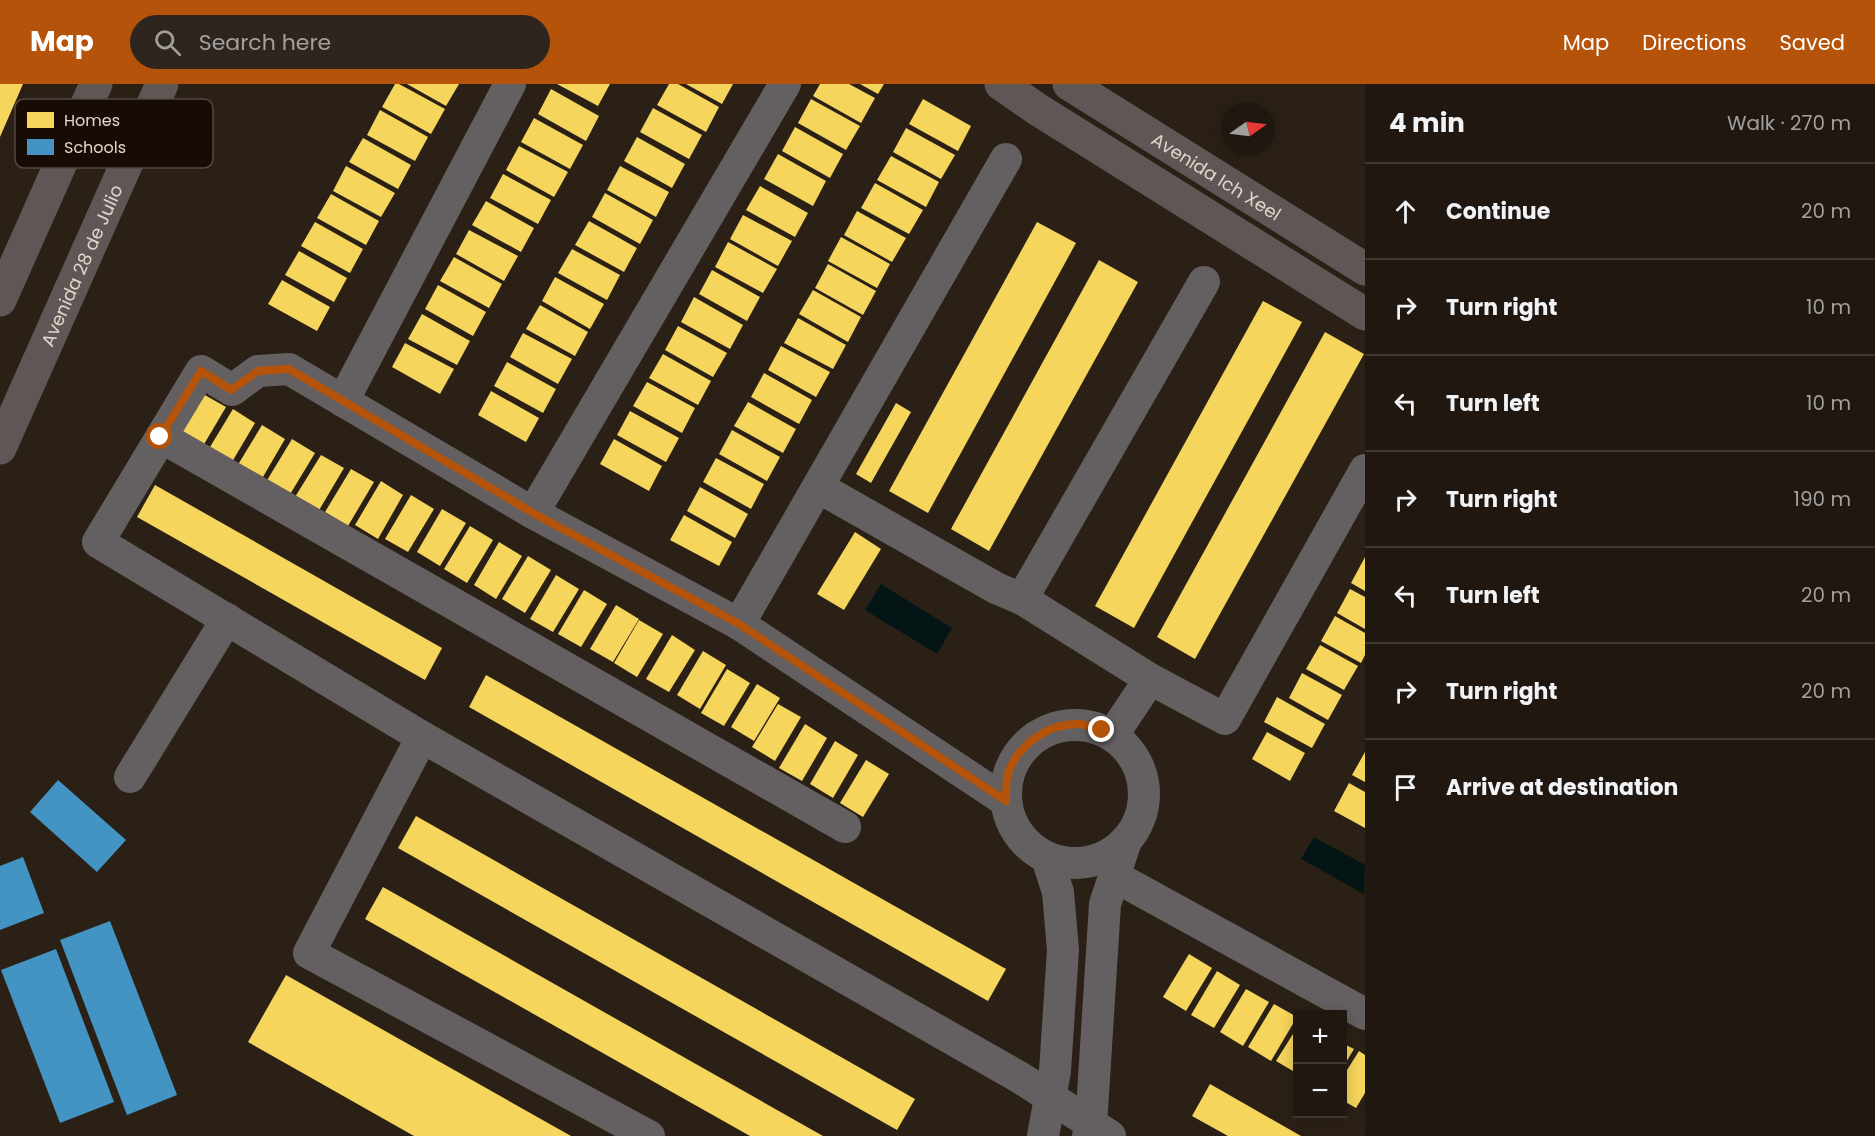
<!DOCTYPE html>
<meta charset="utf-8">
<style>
body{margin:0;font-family:Poppins,sans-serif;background:#2d251e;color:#f1f3f6}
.controls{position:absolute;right:18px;bottom:18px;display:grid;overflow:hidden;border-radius:0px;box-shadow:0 3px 15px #0003}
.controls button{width:54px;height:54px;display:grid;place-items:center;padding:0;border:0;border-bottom:2px solid #3d3730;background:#201810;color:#f1f3f6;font:30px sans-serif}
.compass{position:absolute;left:1221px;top:18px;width:54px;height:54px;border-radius:50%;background:#201810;box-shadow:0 3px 15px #0003;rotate:76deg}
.stop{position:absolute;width:18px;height:18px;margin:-14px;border:4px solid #b45309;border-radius:50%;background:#fff}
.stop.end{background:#b45309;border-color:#fff;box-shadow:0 2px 6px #0008}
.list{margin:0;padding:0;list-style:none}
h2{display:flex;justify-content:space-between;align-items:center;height:78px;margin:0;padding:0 24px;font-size:26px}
h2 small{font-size:20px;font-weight:400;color:#a2a09f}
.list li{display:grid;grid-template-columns:39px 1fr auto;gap:18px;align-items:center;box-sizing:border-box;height:96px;padding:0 24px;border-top:2px solid #3d3730}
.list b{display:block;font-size:22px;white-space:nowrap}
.list em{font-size:20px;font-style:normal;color:#a2a09f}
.icon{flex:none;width:33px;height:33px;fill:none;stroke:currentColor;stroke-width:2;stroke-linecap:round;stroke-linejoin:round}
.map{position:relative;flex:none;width:1365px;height:1052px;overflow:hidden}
header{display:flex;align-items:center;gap:36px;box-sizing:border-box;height:84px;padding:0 30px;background:#b45309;color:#fff}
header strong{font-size:28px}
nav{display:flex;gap:33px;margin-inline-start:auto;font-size:21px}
.search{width:420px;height:54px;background:#2d251e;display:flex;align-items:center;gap:15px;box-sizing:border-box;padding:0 21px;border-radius:33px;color:#a2a09f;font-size:22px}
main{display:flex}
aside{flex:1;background:#201810}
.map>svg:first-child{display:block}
.water{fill:#041515}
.homes{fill:#f6d55c}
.schools{fill:#4393c3}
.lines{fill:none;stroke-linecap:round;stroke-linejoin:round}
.street{stroke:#646061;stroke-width:32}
.secondary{stroke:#5e5756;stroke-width:33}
.route{stroke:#b45309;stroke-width:8}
.labels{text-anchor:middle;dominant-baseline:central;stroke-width:6;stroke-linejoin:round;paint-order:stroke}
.street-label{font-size:18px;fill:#e3d4c9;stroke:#160c05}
.key{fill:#160c05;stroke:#544840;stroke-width:1.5}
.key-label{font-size:16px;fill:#e3d4c9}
</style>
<header>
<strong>Map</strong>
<div class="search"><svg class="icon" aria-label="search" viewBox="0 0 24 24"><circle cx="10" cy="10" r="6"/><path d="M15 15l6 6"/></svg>Search here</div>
<nav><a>Map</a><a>Directions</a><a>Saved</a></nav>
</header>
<main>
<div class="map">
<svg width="1365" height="1052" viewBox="0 0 1365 1052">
<rect width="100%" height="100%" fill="#2b2015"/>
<g class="water">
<polygon points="881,500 952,544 937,570 865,526"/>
<polygon points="1314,753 1365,781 1364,810 1301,775"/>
</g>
<g class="homes">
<polygon points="0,0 23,0 0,53"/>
<polygon points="395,0 399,0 445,25 431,50 382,23"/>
<polygon points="407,0 459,0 446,22"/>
<polygon points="557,0 610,0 598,22"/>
<polygon points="669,0 678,0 719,23 706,48 657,21"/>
<polygon points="686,0 733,0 722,20"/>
<polygon points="820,0 849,0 875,14 861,39 813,12"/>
<polygon points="860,0 884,0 878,10"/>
<polygon points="551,5 599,32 586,57 538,30"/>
<polygon points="811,15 860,42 846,66 798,39"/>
<polygon points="923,15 971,42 958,67 909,40"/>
<polygon points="653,24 702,51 689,75 640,48"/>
<polygon points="380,26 428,53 415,77 367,51"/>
<polygon points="534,34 583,61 570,85 521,58"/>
<polygon points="795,43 843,70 830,94 782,67"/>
<polygon points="906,44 955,71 941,95 893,68"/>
<polygon points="637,53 685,80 672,104 624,77"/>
<polygon points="363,54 411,81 398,105 349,78"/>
<polygon points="519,62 568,88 554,113 506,86"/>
<polygon points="778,70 826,97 813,122 764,95"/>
<polygon points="891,72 939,98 926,123 877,96"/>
<polygon points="346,82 395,109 381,133 333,107"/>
<polygon points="620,82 669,108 656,133 607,106"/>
<polygon points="503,90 551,116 538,140 490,114"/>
<polygon points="875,99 923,126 909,150 861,124"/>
<polygon points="760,102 808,129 795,153 746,126"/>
<polygon points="605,109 653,136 640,160 592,133"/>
<polygon points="331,110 379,137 366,161 317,134"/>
<polygon points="486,117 534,144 521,168 472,141"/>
<polygon points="857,127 906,154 892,178 844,151"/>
<polygon points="743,131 792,157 778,182 730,155"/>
<polygon points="589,137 637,164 624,188 575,161"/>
<polygon points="315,138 363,165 350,189 301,162"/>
<polygon points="1037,138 1076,159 928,429 889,407"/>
<polygon points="469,146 518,172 504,197 456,170"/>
<polygon points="841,153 890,180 877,204 828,177"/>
<polygon points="728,158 777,185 763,209 715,183"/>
<polygon points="572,165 620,191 607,216 558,189"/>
<polygon points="299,167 347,194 334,218 285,191"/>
<polygon points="454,173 502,200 489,224 440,197"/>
<polygon points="1099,176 1138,198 989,467 951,445"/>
<polygon points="828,180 876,207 863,231 815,204"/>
<polygon points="712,186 760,213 747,237 699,210"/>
<polygon points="555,193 604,220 590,245 542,217"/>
<polygon points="282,196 330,223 317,247 268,220"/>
<polygon points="438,201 486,228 473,252 425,225"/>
<polygon points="813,206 861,233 848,258 799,230"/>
<polygon points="694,213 743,241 730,265 681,238"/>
<polygon points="1263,217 1302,238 1134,544 1095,522"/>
<polygon points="540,221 588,248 575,272 526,245"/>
<polygon points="422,230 470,257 457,281 408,255"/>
<polygon points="798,234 846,261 833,285 784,259"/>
<polygon points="678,242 727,269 713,293 665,266"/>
<polygon points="1325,248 1364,270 1195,575 1157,553"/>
<polygon points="523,249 572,275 558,300 510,273"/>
<polygon points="405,259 454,285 440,310 392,283"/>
<polygon points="781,262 830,288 816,313 768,286"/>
<polygon points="663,270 711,297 698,321 649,294"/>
<polygon points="507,278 556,305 543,329 494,302"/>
<polygon points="764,289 812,316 799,340 751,313"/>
<polygon points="647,298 695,324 682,349 633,322"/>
<polygon points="491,307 539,334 526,358 478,331"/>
<polygon points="203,310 226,323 200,367 177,353"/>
<polygon points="748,318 796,345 783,369 734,342"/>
<polygon points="896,319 911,328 871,399 856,390"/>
<polygon points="233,325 255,339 229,383 207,368"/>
<polygon points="630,327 679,354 666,378 617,351"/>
<polygon points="262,341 285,355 260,398 236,384"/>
<polygon points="732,346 780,373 767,397 719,370"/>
<polygon points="292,355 315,369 289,412 266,398"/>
<polygon points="614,355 662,382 649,407 600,380"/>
<polygon points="321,371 344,384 318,428 295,413"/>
<polygon points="716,374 764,400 751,425 703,398"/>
<polygon points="351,385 374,398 348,442 325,428"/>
<polygon points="381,397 403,411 378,455 355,441"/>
<polygon points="155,401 442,564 425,596 137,433"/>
<polygon points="700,403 748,430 735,454 687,427"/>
<polygon points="411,411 434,425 408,468 385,455"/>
<polygon points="442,425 466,439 440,482 417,468"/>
<polygon points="684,431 732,458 719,482 670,456"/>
<polygon points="470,442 493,456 467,499 444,485"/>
<polygon points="855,448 881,465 844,526 817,510"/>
<polygon points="499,458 522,472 496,515 474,501"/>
<polygon points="528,472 551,486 525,529 502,515"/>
<polygon points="1365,473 1365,507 1351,499"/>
<polygon points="556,491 579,505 553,548 530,535"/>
<polygon points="1350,505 1365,513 1365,545 1337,529"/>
<polygon points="584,506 607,520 581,563 558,550"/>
<polygon points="616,521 639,535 613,578 590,565"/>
<polygon points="1335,532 1365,549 1365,571 1361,579 1321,557"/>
<polygon points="639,536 663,550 637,593 614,579"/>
<polygon points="672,551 695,566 669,608 646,595"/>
<polygon points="1320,561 1358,582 1344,606 1306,585"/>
<polygon points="703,567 726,581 700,625 677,611"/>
<polygon points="727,585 750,599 724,642 701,629"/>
<polygon points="1302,589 1342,611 1328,636 1289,614"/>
<polygon points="486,591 1006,885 988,917 469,623"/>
<polygon points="757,600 780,614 754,657 731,643"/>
<polygon points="1277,613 1325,640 1312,664 1264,638"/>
<polygon points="778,620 801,633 775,677 752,663"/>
<polygon points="805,640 827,654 802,697 779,684"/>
<polygon points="1267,648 1305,669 1290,697 1252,675"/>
<polygon points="835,657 858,671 833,714 810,700"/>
<polygon points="1365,668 1365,698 1352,691"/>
<polygon points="866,676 889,690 863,733 840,719"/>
<polygon points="1349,699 1365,708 1365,744 1334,727"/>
<polygon points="416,732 915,1015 897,1046 398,764"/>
<polygon points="383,803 823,1052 750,1052 365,835"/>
<polygon points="1189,870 1212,884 1186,927 1163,913"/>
<polygon points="1217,887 1240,901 1214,944 1191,931"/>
<polygon points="286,891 571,1052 414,1052 248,958"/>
<polygon points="1246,905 1269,918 1243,962 1220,948"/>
<polygon points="1274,920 1297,933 1271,977 1248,963"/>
<polygon points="1298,942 1298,990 1276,977"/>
<polygon points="1342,959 1354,965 1342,985"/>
<polygon points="1359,967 1365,971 1365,1009 1356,1024 1342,1016 1342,994"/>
<polygon points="1210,1000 1301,1052 1228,1052 1192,1032"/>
</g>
<g class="schools">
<polygon points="58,696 126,756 97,788 30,728"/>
<polygon points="23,773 44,829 0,846 0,782"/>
<polygon points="110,837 177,1011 127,1031 60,856"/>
<polygon points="56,865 114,1018 60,1039 1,886"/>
</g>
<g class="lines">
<g class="street">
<polyline points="343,317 510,0"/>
<polyline points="161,353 845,743"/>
<polyline points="818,403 996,504 1022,515 1150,595 1225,635 1365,386"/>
<polyline points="533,429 785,0"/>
<polyline points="1022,515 1204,198"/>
<polyline points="739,540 1006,75"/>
<circle cx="1075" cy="710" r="69"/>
<polyline points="1112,652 1150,595"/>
<polyline points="422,653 309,869 649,1052"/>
<polyline points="130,693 227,535"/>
<polyline points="1006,717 739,540 533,429 289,285 258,287 232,306 201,287 98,458 422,653 1019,993 1110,1052"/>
<polyline points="1114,792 1365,930"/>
<polyline points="1043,1052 1055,987 1063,866 1058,808 1047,774"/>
<polyline points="1088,1052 1091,1042 1105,820 1126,757"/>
</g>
<g class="secondary">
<polyline points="1001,0 1037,25 1365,230"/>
<path id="s1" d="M1069,0L1365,185"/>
<polyline points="0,216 96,0"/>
<path id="s2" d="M0,364L162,0"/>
</g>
</g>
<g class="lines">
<path class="route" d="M160,353L201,287L231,306L258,287L289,285L533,429L739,540L1006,717C1006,710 1006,701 1007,693C1015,663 1047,639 1079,640C1086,641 1095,644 1102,646"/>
</g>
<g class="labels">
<g class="street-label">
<text stroke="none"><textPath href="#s1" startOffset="174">Avenida Ich Xeel</textPath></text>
<text stroke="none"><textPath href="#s2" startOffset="200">Avenida 28 de Julio</textPath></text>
</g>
</g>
<rect x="15" y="15" width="198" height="69" rx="9" class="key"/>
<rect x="27" y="28" width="27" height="16" fill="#f6d55c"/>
<rect x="27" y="55" width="27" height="16" fill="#4393c3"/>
<g class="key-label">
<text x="64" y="42">Homes</text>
<text x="64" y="69">Schools</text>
</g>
</svg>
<div class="controls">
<button>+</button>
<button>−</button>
</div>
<svg class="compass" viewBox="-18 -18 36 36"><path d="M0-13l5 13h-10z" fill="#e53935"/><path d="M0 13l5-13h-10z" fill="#a2a09f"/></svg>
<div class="stop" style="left:160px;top:353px"></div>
<div class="stop end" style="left:1102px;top:646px"></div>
</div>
<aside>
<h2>4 min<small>Walk · 270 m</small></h2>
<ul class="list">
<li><svg class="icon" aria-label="ahead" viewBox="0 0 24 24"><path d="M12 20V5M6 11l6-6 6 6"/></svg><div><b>Continue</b></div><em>20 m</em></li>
<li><svg class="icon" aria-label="right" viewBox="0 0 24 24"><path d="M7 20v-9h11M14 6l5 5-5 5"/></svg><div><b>Turn right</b></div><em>10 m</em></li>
<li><svg class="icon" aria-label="left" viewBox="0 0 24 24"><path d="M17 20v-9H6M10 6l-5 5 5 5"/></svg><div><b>Turn left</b></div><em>10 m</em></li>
<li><svg class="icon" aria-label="right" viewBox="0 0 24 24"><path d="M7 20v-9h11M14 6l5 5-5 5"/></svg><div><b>Turn right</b></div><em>190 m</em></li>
<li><svg class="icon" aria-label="left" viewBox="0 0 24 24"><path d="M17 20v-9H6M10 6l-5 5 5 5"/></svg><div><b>Turn left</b></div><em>20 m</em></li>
<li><svg class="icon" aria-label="right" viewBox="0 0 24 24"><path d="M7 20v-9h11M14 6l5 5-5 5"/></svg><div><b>Turn right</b></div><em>20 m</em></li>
<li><svg class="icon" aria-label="arrive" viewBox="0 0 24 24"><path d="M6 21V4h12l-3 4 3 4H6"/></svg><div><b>Arrive at destination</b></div></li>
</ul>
</aside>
</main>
